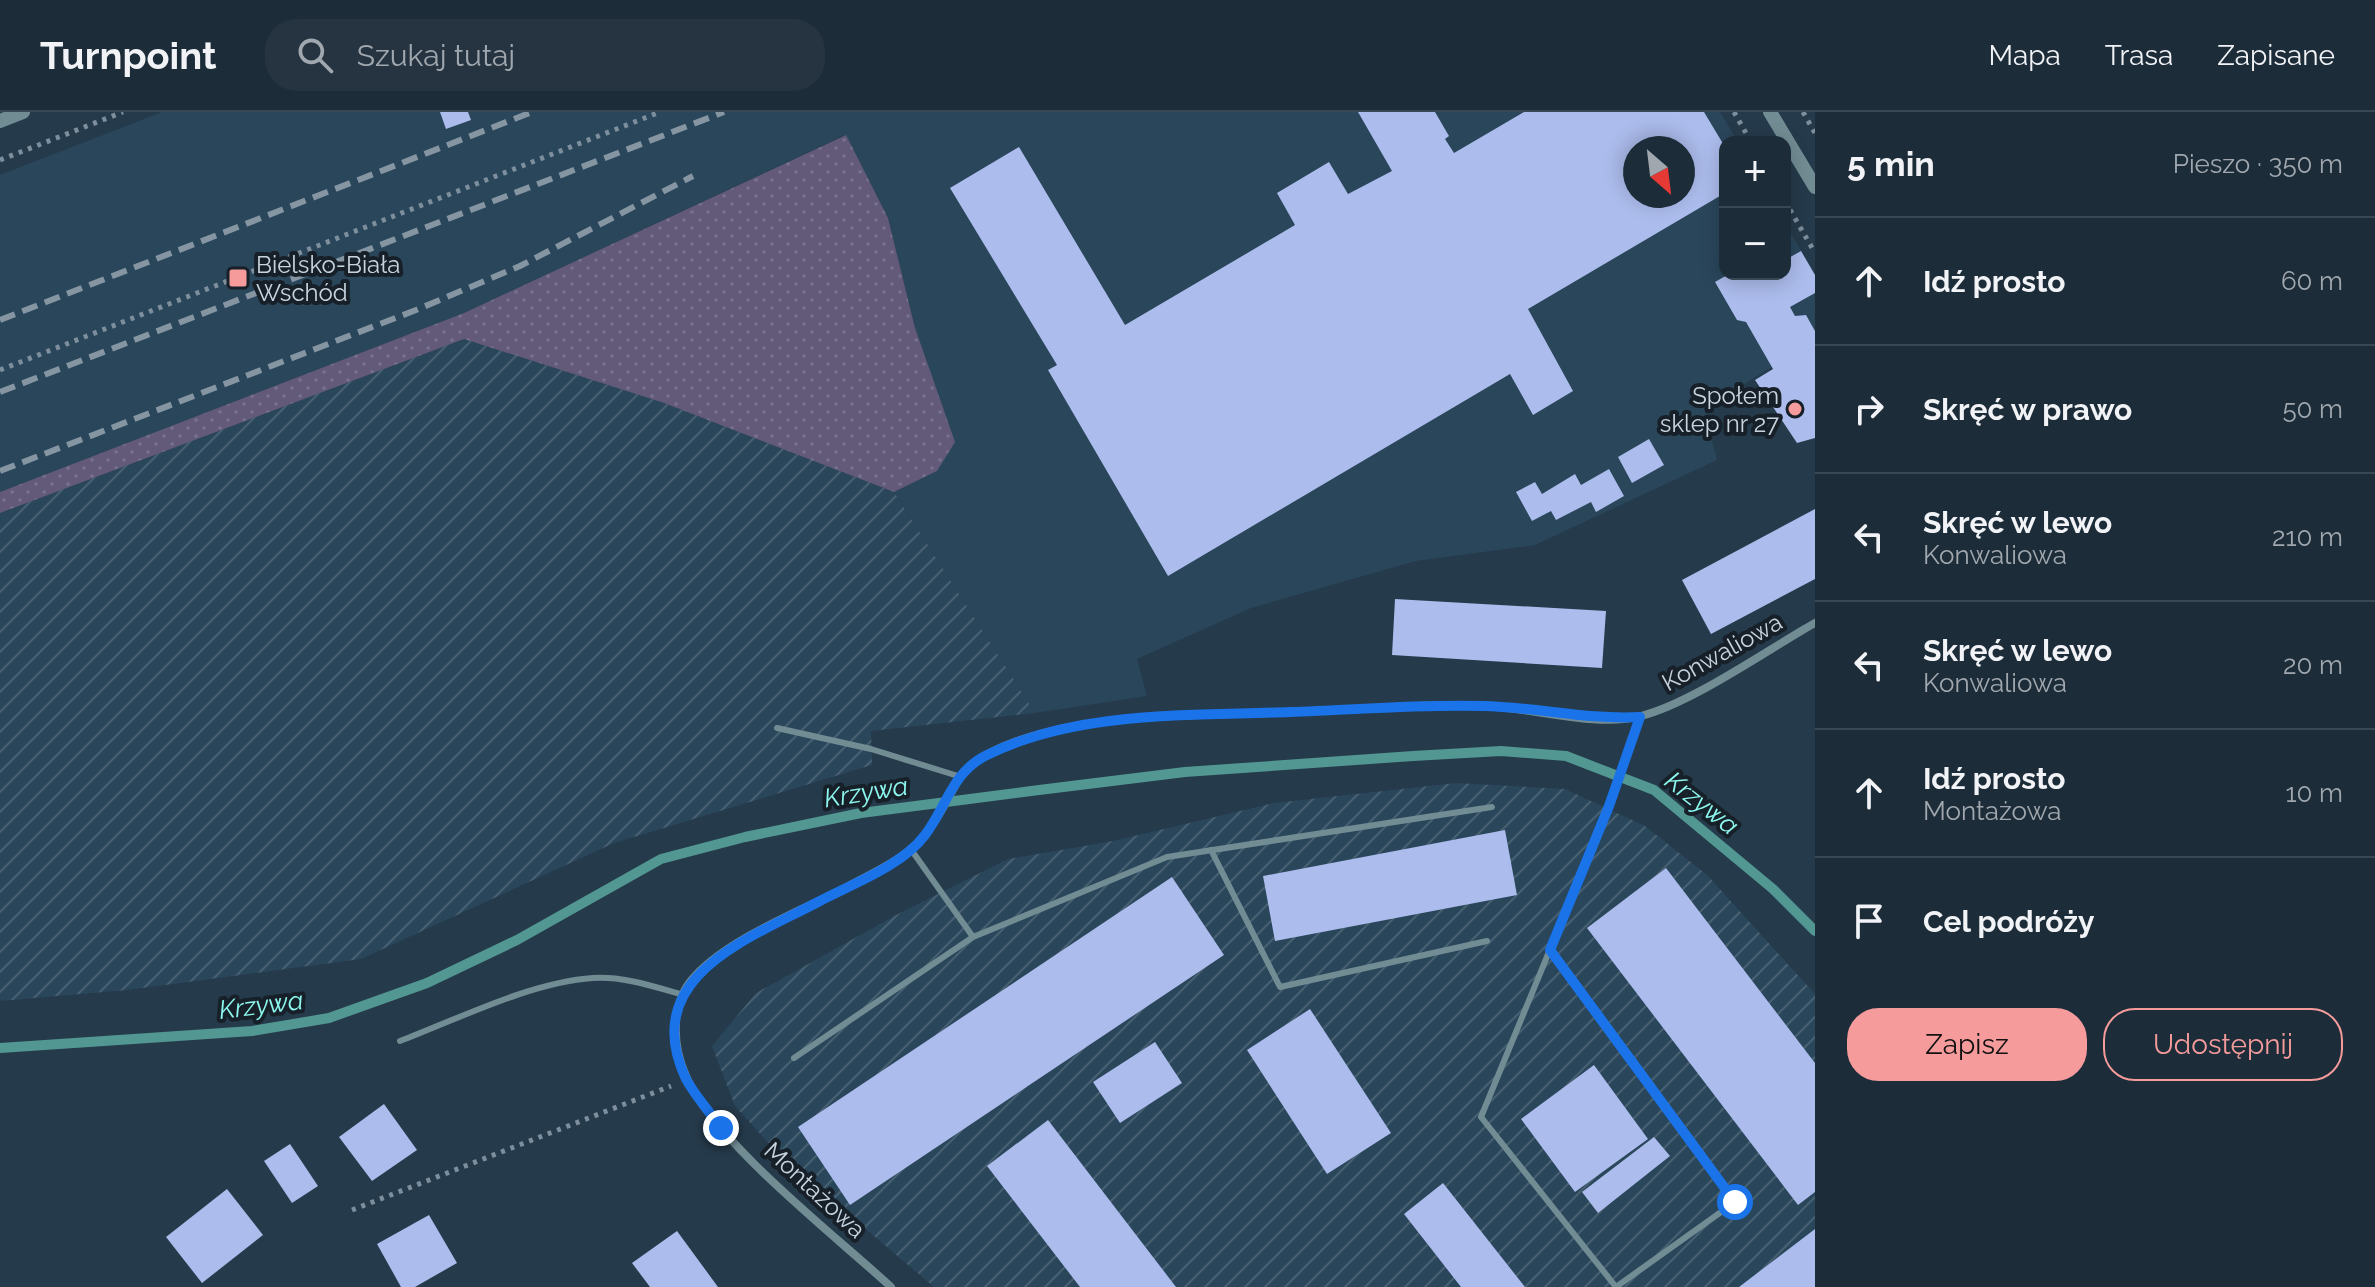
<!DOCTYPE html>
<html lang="pl">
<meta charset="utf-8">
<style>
body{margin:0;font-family:Raleway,sans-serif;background:#253440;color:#f1f3f6}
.controls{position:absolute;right:24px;top:24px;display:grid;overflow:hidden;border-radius:16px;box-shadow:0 4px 20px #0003}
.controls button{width:72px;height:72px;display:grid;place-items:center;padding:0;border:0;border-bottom:2px solid #3a4853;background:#1c2c38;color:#f1f3f6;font:40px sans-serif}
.compass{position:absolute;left:1623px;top:24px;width:72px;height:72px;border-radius:50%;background:#1c2c38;box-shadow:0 4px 20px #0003;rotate:152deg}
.stop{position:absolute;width:24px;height:24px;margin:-18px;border:6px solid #1a73e8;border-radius:50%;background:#fff}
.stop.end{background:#1a73e8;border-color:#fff;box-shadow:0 2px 8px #0008}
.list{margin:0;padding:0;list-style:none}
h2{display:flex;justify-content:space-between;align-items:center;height:104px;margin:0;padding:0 32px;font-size:34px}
h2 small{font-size:26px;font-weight:400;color:#a0a7ae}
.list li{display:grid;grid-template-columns:52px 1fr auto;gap:24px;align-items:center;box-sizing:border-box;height:128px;padding:0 32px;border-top:2px solid #3a4853}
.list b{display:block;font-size:30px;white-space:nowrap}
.list p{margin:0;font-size:26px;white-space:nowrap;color:#a0a7ae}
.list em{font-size:26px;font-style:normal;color:#a0a7ae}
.actions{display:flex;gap:16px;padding:24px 32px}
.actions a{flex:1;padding:18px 0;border:2px solid #f59b9c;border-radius:32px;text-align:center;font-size:28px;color:#f59b9c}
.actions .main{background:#f59b9c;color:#111}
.icon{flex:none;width:44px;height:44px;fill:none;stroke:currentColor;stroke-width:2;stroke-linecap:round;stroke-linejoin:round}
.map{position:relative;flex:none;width:1815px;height:1175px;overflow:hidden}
header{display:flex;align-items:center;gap:48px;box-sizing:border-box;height:112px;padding:0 40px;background:#1c2c38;border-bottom:2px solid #3a4853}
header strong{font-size:38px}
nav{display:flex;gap:44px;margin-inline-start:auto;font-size:28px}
.search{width:560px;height:72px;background:#253440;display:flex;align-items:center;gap:20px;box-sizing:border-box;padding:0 28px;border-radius:32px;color:#a0a7ae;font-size:30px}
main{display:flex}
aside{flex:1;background:#1c2c38}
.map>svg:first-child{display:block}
.built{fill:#2a465b;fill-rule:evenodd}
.industrial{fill:url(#industrial-furrows)}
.green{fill:url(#green-dots)}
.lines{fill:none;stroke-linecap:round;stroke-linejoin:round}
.stream{stroke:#529791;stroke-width:10}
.building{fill:#acbcec;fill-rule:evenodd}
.path{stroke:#7d8e9c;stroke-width:5;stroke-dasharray:4 6;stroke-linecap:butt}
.service{stroke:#728c93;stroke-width:6}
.minor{stroke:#728c93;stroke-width:8}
.tertiary{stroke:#728c93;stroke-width:14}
.rail{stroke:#8595a2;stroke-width:6;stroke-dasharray:16 8;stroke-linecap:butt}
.route{stroke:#1a73e8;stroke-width:10}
.poi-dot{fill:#f59b9c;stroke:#172028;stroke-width:3}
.labels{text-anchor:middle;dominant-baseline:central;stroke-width:8;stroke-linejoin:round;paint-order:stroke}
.poi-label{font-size:24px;fill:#c7d4df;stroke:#172028;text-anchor:start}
.street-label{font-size:24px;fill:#c7d4df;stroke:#172028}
.water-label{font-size:26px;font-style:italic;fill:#8df8ef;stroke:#172028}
</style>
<header>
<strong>Turnpoint</strong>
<div class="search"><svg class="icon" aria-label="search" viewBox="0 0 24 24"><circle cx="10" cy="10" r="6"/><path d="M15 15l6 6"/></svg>Szukaj tutaj</div>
<nav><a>Mapa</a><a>Trasa</a><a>Zapisane</a></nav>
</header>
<main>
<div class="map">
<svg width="1815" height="1175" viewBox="0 0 1815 1175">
<defs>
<pattern id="industrial-furrows" width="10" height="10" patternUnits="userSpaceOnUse" patternTransform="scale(2)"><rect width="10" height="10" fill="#2a465b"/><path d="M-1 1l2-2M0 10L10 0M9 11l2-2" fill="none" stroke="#476072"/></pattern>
<pattern id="green-dots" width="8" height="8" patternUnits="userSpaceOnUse" patternTransform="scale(2)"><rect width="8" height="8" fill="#625a78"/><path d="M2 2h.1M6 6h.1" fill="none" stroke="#77718b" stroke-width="1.8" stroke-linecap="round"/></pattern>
</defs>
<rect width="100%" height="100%" fill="#253a4b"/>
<path class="built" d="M162,0H1720L1738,30H1725V162H1785V111L1815,162V229L1704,296L1717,348L1535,433L1416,449L1251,496L1137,547L1147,584L1035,601L894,380L937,359L915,216L888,106L845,23L464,201L0,380V63ZM1635,36H1683V84H1635Z"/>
<g class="industrial">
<polygon points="464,227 664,291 894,380 1035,601 871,619 872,653 614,731 361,847 127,878 0,889 0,401"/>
<polygon points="1456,671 1565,677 1645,714 1707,763 1815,882 1815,1175 934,1175 782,1046 735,994 712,934 756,881 896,803 1008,747 1113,729 1274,691"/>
</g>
<polygon class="green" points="846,23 888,106 915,216 955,330 937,359 894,380 664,291 464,227 0,401 0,380 464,201"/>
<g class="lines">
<polyline class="stream" points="0,936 252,919 329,906 427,871 517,828 661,747 745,725 861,701 1039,678 1185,660 1413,644 1501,639 1566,644 1654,678 1773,777 1815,819"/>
</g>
<g class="building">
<polygon points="440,0 468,0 471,8 446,17"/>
<path d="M1358,0H1435L1449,24L1445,27L1454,41L1524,0H1704L1725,35V81L1528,197L1573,279L1533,303L1510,262L1168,464L1048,258L1057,253L950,76L1019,35L1125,213L1295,113L1277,81L1329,50L1348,82L1392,59ZM1635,36H1683V84H1635Z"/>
<polygon points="1801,139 1815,163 1815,181 1790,195 1795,204 1806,203 1815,219 1815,326 1797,331 1755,268 1773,257 1746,210 1737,208 1715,170 1729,162 1785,162 1785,148"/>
<polygon points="1649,327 1664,353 1632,371 1618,345"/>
<polygon points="1609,357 1624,384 1596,400 1591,390 1556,408 1551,399 1532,409 1516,380 1535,370 1542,382 1575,362 1581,373"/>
<polygon points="1815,397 1815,467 1711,522 1682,468"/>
<polygon points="1395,487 1606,499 1602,556 1392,543"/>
<polygon points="1505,718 1517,783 1275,829 1263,764"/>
<polygon points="1666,756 1815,951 1815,1080 1798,1093 1587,816"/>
<polygon points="1172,765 1224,843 850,1093 798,1015"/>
<polygon points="1310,897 1391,1021 1327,1062 1247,938"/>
<polygon points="1155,930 1182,971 1120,1011 1093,970"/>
<polygon points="1594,953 1648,1027 1575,1080 1521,1007"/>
<polygon points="384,992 417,1038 372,1069 339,1025"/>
<polygon points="1048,1008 1176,1175 1080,1175 987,1054"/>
<polygon points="1654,1025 1670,1044 1598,1101 1582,1080"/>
<polygon points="290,1032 318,1074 292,1091 264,1049"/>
<polygon points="1443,1071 1525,1175 1461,1175 1404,1102"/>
<polygon points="227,1077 263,1123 202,1171 166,1125"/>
<polygon points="429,1103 457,1151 415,1175 401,1175 377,1132"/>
<polygon points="1815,1117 1815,1175 1739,1175"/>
<polygon points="677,1119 718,1175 650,1175 632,1151"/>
</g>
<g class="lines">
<g class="path">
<polyline points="1734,0 1751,30"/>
<polyline points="1803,0 1815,21"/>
<polyline points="0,48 123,0"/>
<polyline points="1785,89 1815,141"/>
<polyline points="0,258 660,0"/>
<polyline points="352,1098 671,974"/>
</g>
<g class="service">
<polyline points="777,616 871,637 958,664"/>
<polyline points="910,736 973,825"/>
<polyline points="1211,738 1280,875 1487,829"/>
<polyline points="1550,838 1735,1090 1616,1175"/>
<path d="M400,929C458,907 531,870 593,866C624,864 655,875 684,883"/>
<polyline points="794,946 973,825 1167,745 1492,695"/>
<polyline points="1616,1175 1481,1005 1609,694 1640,605"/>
</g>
<path class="minor" d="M891,1175C836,1124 714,1030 686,964C672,933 670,890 695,864C729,827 798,800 843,777C870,762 906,747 925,723C961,678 948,655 1012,631C1096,599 1208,604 1297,600C1360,598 1424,591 1486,594C1533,596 1597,616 1641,604C1692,591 1767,538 1815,511"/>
<g class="tertiary">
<polyline points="1770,0 1815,75"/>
<polyline points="0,9 23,0"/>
</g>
<g class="rail">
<polyline points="0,208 532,0"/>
<polyline points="0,280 724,0"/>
<polyline points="0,359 416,198 520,154 693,64"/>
</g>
</g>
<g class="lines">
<path class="route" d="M721,1016C710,1000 695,984 686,967C638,865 748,827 818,790C852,772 902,754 925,723C947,694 952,660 987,643C1077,598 1192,604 1290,600C1354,598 1419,592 1483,594C1536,595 1587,608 1640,605L1609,694L1550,838L1735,1090"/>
</g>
<g class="poi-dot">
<rect x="228" y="156" width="20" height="20" rx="4"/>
<circle cx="1795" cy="297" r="8"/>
</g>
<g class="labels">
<g class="poi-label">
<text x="256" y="152">Bielsko-Biała<tspan x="256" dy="28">Wschód</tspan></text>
<text x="1779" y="283" text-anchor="end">Społem<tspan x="1779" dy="28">sklep nr 27</tspan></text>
</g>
<g class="street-label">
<text transform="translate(1722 540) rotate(-29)">Konwaliowa</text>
<text transform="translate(815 1078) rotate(43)">Montażowa</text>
</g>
<g class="water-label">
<text transform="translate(866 680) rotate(-9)">Krzywa</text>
<text transform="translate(1702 691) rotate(38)">Krzywa</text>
<text transform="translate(261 893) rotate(-7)">Krzywa</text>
</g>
</g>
</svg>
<div class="controls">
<button>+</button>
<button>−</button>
</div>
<svg class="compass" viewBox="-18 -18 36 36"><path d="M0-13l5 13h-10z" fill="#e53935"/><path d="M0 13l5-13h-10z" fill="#a0a7ae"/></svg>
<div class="stop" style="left:1735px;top:1090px"></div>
<div class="stop end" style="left:721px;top:1016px"></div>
</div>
<aside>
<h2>5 min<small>Pieszo · 350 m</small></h2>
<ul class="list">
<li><svg class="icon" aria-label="ahead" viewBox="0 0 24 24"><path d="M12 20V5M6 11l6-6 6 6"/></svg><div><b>Idź prosto</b></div><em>60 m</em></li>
<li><svg class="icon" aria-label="right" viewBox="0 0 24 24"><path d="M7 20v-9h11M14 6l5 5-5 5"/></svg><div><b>Skręć w prawo</b></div><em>50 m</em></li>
<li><svg class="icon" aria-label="left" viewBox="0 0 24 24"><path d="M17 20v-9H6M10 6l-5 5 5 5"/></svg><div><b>Skręć w lewo</b><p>Konwaliowa</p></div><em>210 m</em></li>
<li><svg class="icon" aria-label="left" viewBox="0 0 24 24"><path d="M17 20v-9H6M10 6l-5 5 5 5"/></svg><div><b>Skręć w lewo</b><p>Konwaliowa</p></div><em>20 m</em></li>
<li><svg class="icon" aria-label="ahead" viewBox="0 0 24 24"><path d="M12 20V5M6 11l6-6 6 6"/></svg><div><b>Idź prosto</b><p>Montażowa</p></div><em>10 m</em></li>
<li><svg class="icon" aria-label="arrive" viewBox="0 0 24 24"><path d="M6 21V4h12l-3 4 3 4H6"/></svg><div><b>Cel podróży</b></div></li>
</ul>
<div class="actions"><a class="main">Zapisz</a><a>Udostępnij</a></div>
</aside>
</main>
